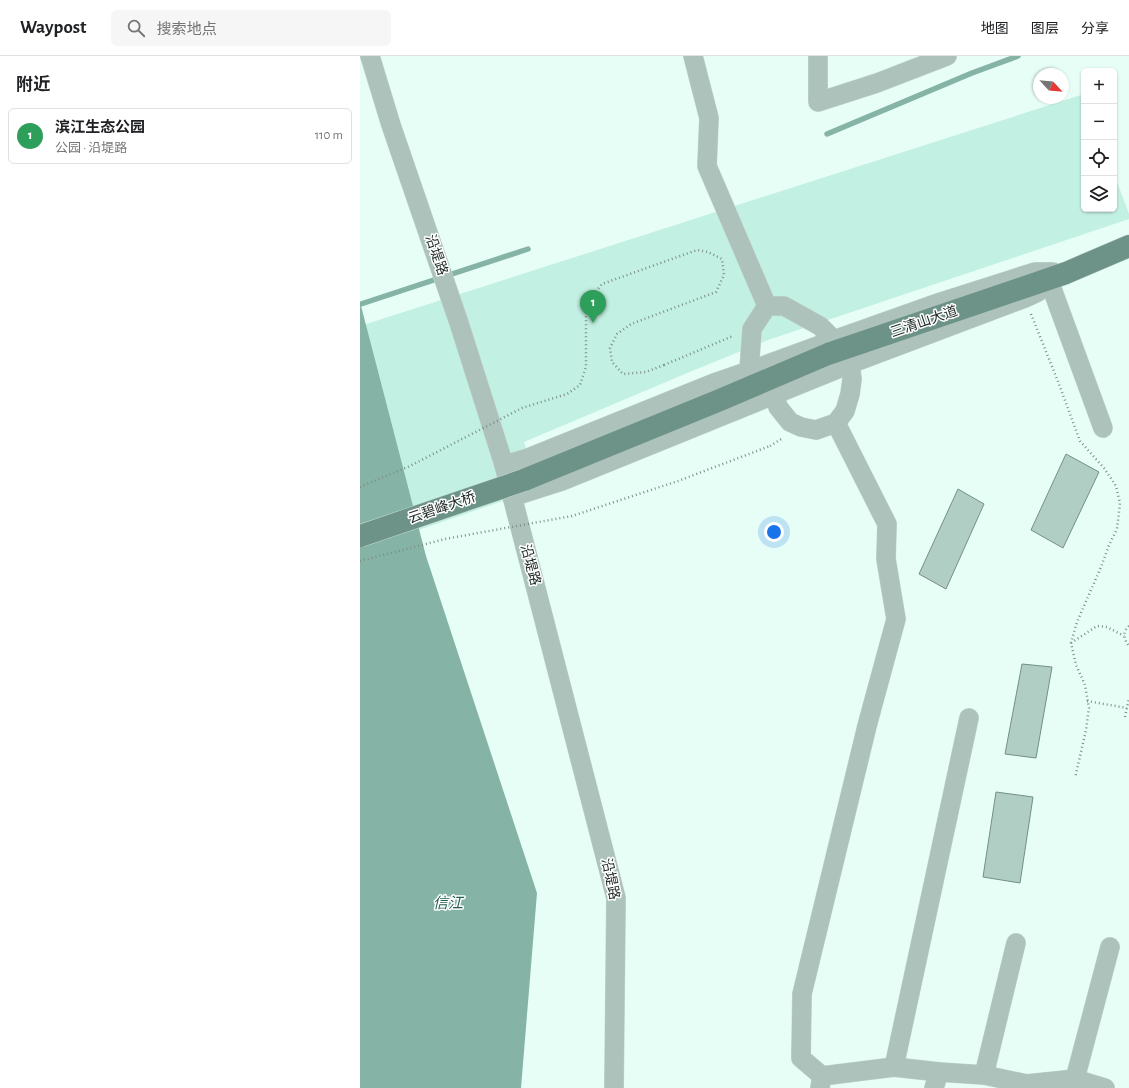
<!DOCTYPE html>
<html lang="zh">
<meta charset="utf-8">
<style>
body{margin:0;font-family:"Alegreya Sans","Noto Sans SC",sans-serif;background:#f6f6f6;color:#202124}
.controls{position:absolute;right:12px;top:12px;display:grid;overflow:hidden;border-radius:6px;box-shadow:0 1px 3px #0004}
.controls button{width:36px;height:36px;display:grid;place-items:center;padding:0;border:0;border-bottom:1px solid #e0e0e0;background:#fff;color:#202124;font:20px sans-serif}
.compass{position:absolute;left:673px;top:12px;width:36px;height:36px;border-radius:50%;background:#fff;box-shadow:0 1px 3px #0004;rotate:116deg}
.you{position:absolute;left:414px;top:476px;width:14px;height:14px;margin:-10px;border:3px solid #fff;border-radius:50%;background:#1a73e8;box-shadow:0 0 0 6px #1a73e833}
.badge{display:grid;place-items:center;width:26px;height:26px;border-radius:50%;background:#111827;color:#fff;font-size:13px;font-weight:700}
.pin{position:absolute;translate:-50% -33px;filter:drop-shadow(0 1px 2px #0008)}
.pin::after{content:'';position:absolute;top:21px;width:14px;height:12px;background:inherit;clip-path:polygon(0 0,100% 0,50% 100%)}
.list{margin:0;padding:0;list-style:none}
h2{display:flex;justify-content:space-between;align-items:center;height:52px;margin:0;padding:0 16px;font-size:17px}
h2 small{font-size:13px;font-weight:400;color:#757577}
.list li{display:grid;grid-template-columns:26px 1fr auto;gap:12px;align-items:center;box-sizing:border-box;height:56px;margin:0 8px 8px;padding:0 8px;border:1px solid #e0e0e0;border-radius:6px}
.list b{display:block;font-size:15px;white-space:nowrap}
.list p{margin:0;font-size:13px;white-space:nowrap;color:#757577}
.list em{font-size:13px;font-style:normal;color:#757577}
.icon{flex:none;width:22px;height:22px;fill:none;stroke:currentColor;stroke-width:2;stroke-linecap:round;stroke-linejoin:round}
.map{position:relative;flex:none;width:769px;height:1032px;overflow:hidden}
header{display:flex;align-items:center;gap:24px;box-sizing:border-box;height:56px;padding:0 20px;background:#fff;border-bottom:1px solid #e0e0e0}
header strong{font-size:19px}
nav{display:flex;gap:22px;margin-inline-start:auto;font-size:14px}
.search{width:280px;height:36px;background:#f6f6f6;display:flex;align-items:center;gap:10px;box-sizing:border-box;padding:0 14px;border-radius:6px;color:#757577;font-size:15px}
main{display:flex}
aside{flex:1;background:#fff}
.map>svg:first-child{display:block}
.green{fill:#c2f0e2}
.water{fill:#85b4a6}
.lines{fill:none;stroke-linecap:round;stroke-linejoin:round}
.stream{stroke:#85b4a6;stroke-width:5.5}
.building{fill:#b1cec5;stroke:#748f87}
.minor-casing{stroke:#c3d7d0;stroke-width:20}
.major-casing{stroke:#c3d7d0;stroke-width:23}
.path{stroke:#7e8f89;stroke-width:2.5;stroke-dasharray:1 3;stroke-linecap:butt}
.minor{stroke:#adc2bb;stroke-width:19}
.major{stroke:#6d9388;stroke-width:22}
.major-bridge-casing{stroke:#c3d7d0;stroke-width:23;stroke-linecap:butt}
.path-bridge{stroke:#7e8f89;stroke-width:2.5;stroke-dasharray:1 3;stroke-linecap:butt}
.major-bridge{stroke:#6d9388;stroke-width:22}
.labels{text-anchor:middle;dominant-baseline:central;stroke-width:3;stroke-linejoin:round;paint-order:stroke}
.street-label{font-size:14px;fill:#1d2825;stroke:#fff}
.water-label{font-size:15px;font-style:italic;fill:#215e4f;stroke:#fff}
</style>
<header>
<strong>Waypost</strong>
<div class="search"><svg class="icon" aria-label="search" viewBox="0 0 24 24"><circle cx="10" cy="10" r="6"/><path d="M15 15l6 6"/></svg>搜索地点</div>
<nav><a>地图</a><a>图层</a><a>分享</a></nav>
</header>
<main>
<aside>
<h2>附近<small></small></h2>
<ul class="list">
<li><span class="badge" style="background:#2e9e5b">1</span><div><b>滨江生态公园</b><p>公园 · 沿堤路</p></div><em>110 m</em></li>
</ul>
</aside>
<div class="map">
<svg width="769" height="1032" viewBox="0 0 769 1032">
<rect width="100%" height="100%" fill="#e7fef6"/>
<polygon class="green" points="724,38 724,153 754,153 754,118 769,158 769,163 408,284 332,315 164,386 178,433 0,494 0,270"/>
<polygon class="water" points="0,246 66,500 177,837 161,1032 0,1032"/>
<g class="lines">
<g class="stream">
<polyline points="467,78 612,17 658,0"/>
<polyline points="1,248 168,193"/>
</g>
</g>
<g class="building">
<polygon points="706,398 739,416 703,492 671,474"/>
<polygon points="598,433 624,448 586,533 559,518"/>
<polygon points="662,608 692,611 676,702 645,698"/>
<polygon points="636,736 673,741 660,827 623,821"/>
</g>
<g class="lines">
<g class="minor-casing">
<g id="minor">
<polyline points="10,0 31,69 99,267 144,409 256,842 254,1032"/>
<polyline points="333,0 349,62 347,110 407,250"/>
<polyline points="458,0 458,46 517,27 587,0"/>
<polyline points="691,230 743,372"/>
<polyline points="389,315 392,273 407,250 424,250 460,270 474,284"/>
<polyline points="415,339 418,351 430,366 441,371 456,374 476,367 485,355 490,338 492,323 490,308"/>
<polyline points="144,409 168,402 354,327 389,315 474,284 581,246 675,216 693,216"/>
<polyline points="152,441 202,425 490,308 665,242 678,236"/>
<polyline points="534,1011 609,662"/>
<polyline points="624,1019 656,887"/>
<polyline points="462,1020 534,1011 579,1016 624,1019 667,1028 715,1023 745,1032"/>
<polyline points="715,1023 750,891"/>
<polyline points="460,1032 462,1020 441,1002 442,938 507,670 536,563 526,503 527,468 476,367"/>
<polyline points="574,1032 579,1016"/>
</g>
</g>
<g class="major-casing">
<polyline id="major" points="164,424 360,344 468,298 706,217 769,190"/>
</g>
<g class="path">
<polyline points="671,258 699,328 720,385 744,412 756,430 760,447 757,473 749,489 741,511 717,566 711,587 716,609 725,629 729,652 726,674 715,722"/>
<polyline points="304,309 373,280"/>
<polyline points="410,390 423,382"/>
<path d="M769,570C762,576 764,584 769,590"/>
<polyline points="711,587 737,570 747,571 764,580"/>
<polyline points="727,645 767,652"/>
<polyline points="765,661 769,642"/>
</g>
<use href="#minor" class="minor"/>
<use href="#major" class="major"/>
<g class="major-bridge-casing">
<polyline id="major-bridge" points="0,480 164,424"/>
</g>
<g class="path-bridge">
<polyline points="0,431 50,410 162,352 207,338 220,329 226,311 226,256 231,242 242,228 337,194 348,196 362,203 364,219 356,236 271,268 257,278 250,292 252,306 263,318 286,316 304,309"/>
<polyline points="0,505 85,483 212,460 318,425 410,390"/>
</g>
<use href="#major-bridge" class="major-bridge"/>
</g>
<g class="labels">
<g class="street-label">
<text transform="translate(76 199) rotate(71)">沿堤路</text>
<text transform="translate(564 266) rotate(-19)">三清山大道</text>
<text transform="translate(82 452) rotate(-19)">云碧峰大桥</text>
<text transform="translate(170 509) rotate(75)">沿堤路</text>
<text transform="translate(250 823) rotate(78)">沿堤路</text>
</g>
<g class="water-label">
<text x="88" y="847">信江</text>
</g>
</g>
</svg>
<div class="controls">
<button>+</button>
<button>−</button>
<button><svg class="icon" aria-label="locate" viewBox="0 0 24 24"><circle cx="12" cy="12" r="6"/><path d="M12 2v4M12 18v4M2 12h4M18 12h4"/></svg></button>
<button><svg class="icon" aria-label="layers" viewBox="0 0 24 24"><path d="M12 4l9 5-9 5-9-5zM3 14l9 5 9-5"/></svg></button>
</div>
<svg class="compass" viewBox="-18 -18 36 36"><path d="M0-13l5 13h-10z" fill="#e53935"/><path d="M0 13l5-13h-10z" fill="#757577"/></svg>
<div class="you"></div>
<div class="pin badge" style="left:233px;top:267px;background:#2e9e5b">1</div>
</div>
</main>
